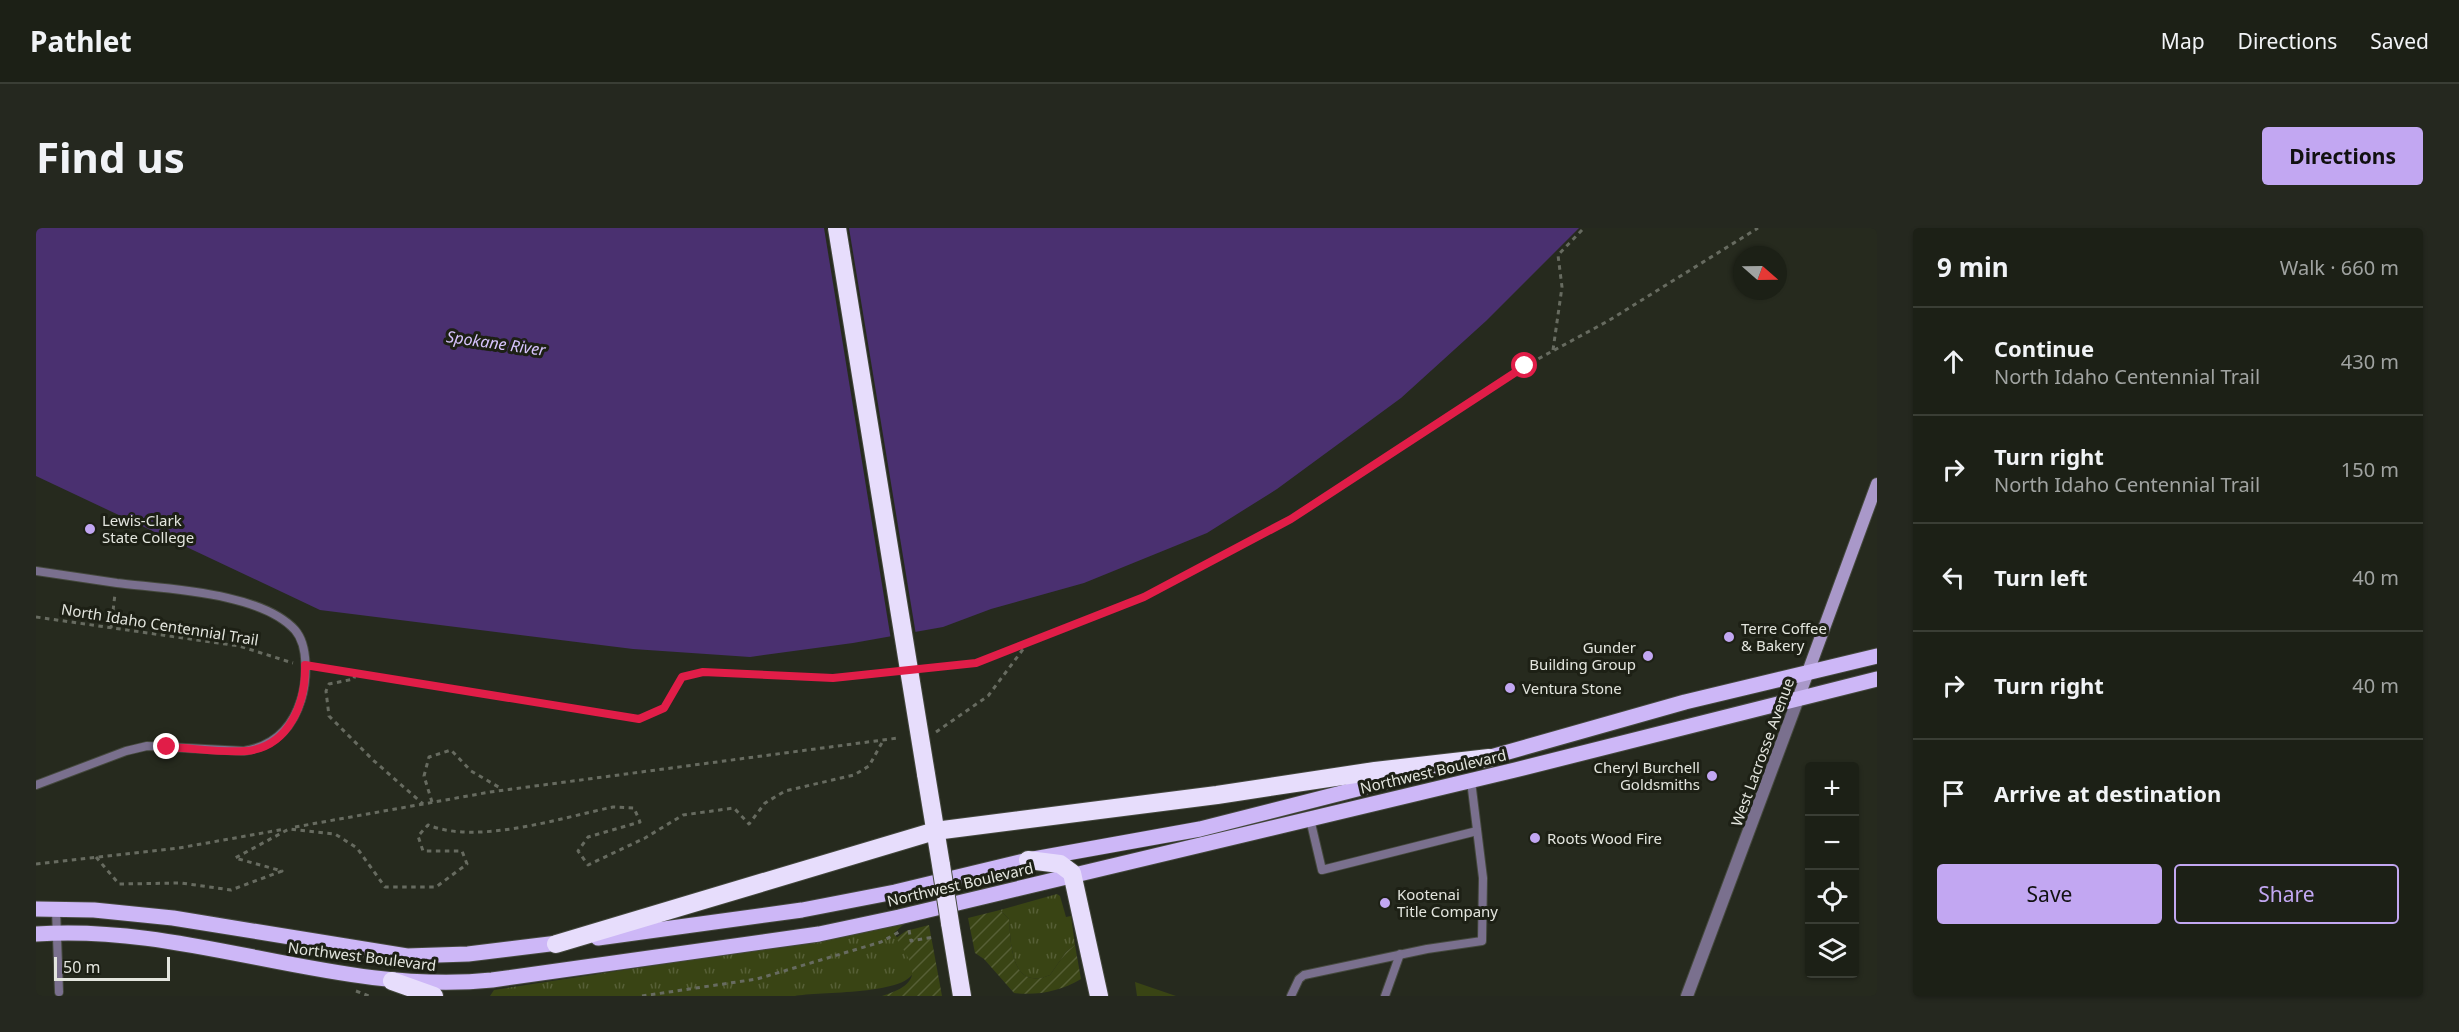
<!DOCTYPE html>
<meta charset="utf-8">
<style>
body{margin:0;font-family:"Noto Sans",sans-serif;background:#25281f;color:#f1f3f6}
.controls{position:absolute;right:18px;bottom:18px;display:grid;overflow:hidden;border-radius:6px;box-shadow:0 2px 4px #0004}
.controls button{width:54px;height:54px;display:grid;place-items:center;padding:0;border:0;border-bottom:2px solid #3a3e35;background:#1c2016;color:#f1f3f6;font:30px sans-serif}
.compass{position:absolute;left:1697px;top:18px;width:54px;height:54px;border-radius:50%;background:#1c2016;box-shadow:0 2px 4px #0004;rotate:110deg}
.scale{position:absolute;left:18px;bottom:15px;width:116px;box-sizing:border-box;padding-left:6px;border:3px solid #e3e5de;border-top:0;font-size:16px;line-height:21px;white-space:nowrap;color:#e3e5de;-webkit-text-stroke:4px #1d2015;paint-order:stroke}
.stop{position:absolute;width:18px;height:18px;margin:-14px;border:4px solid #e11d48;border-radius:50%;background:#fff}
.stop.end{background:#e11d48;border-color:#fff;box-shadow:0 2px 6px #0008}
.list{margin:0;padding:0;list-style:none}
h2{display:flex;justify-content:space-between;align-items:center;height:78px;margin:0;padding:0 24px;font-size:26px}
h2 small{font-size:20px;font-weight:400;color:#a0a3a1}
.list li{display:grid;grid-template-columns:39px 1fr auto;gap:18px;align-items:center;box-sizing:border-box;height:108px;padding:0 24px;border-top:2px solid #3a3e35}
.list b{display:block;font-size:22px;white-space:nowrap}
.list p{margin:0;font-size:20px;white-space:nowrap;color:#a0a3a1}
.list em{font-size:20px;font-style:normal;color:#a0a3a1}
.actions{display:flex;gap:12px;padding:18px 24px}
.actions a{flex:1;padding:14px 0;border:2px solid #c2a7f2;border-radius:6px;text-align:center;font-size:21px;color:#c2a7f2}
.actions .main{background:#c2a7f2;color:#111}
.icon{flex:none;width:33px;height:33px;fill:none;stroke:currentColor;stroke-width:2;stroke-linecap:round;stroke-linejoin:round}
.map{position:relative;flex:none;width:1841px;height:768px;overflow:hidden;border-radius:6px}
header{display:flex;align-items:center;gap:36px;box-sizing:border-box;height:84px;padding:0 30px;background:#1c2016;border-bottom:2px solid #3a3e35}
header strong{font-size:28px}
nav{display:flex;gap:33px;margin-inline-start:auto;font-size:21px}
.intro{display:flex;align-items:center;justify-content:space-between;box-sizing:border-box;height:144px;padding:0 36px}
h1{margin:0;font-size:42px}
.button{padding:15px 27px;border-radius:6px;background:#c2a7f2;color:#111;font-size:21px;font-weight:700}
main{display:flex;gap:36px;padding:0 36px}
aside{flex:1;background:#1c2016;border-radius:6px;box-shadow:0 2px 4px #0004}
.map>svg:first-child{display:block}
.grass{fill:url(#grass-tufts)}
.garden{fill:url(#garden-furrows)}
.water{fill:#4a3070}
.pier{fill:#262a1e}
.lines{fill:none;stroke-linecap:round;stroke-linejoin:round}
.lane-casing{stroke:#44483d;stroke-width:10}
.street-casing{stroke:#44483d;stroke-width:14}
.secondary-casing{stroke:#44483d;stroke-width:14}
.primary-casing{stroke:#44483d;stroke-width:17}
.highway-casing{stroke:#44483d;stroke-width:20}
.path{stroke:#676b60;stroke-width:3;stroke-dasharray:4.5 4.5;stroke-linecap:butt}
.lane{stroke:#7a708e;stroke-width:8}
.street{stroke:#7a708e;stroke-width:12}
.secondary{stroke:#a998c9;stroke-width:12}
.primary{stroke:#cdb7f7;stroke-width:15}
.highway{stroke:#e7ddfc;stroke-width:18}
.highway-bridge-casing{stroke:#44483d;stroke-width:20;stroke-linecap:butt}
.highway-bridge{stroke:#e7ddfc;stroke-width:18}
.route{stroke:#e11d48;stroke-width:8}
.poi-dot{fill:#c2a7f2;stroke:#1d2015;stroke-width:2}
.labels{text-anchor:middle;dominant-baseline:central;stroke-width:6;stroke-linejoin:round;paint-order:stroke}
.poi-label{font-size:15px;fill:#e3e5de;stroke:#1d2015;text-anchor:start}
.street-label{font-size:15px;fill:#e3e5de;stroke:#1d2015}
.water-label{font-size:16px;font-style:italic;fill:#d6c3fc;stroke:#1d2015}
</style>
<header>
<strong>Pathlet</strong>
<nav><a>Map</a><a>Directions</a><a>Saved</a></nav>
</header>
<div class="intro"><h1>Find us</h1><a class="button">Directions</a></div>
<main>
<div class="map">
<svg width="1841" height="768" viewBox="0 0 1841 768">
<defs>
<pattern id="grass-tufts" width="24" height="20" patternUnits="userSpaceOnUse" patternTransform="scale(1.5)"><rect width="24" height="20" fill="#394414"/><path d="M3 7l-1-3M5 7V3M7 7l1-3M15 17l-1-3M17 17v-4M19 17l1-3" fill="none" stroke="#565f36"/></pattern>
<pattern id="garden-furrows" width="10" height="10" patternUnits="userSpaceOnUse" patternTransform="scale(1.5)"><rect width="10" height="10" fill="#394414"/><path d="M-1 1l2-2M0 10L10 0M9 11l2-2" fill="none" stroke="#565f36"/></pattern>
</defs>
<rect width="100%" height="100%" fill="#262a1e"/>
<g class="grass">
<path d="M1021,666L1024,668L1030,689L1035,688L1039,717L1030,724L1014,747C974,764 975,714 973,691L964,682Z"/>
<path d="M868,696L858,705C864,715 875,727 877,737C887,768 781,763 759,768H454L458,762L810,708Z"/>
<polygon points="1099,754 1140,768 1101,768"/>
</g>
<g class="garden">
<path d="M964,682L973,691C975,714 974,764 1014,747L1030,724L1039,717L1045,751C1025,763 1001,768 978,765L948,731L939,725L932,690Z"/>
<path d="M893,697L906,768H846C888,755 880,740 860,710L870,703Z"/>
</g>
<polygon class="water" points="0,0 1543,0 1450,93 1365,170 1241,261 1171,305 1048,355 955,381 907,399 817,415 714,429 597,421 284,382 0,248"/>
<polygon class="pier" points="788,0 813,0 880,407 855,412"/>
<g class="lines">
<g class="lane-casing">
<g id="lane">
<path d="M0,343C27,347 54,351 81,355C129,361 225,364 259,402C273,418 271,453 265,472C256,501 238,518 208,523L111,518L90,523L0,557"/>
<polyline points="1274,591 1286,642 1441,603"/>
<polyline points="20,682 23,764"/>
<polyline points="1255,768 1263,751 1268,747 1391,721 1446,713 1447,650 1435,553"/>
<polyline points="1349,768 1364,726"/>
</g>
</g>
<g class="street-casing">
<polyline id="street" points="1651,768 1762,471"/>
</g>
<g class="secondary-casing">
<polyline id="secondary" points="1762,471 1841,256"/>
</g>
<g class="primary-casing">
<g id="primary">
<polyline points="1444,532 1649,474 1841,428"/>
<polyline points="0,681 58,682 137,690 371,728 432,726 530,714"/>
<path d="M0,706C154,695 300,768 456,752L783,706L863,689L1479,542L1841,451"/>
<polyline points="562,710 766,682 859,664 992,632 1164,601 1388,544"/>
</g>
</g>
<g class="highway-casing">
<g id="highway">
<polyline points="890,546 905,637"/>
<polyline points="992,632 1024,636 1036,645 1063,768"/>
<polyline points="914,695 926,768"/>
<polyline points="520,716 899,603 1181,567 1339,543 1453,530"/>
<polyline points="356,753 398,768"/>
</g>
</g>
<g class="path">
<polyline points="1517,122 1526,59 1522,27 1548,0"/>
<polyline points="0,389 203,418 257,435"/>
<polyline points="75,400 79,366"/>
<polyline points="282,439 603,491 628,480 646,449 667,444 797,450 859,443"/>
<polyline points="889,440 940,435 1108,369 1255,291 1489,138 1572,93 1722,0"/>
<polyline points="319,446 318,451 293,456 290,463 293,488 337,532 387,576"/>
<polyline points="900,504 952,468 991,416"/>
<polyline points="396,574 388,548 393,529 415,522 435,543 466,561"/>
<polyline points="259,599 454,564 862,510"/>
<path d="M60,629L83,656L145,655L195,662L246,643L199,630L253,601L299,606L321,620L349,659H400L431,636L426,623H387L382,608L392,597C442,617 524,590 577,579L598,580L604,594L552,609L542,623L552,637L609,610L647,587L698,580L713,596L729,575L749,563L818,547L833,538L848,511"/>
<polyline points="0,636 143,620 249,601"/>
<polyline points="873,702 875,713 898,709"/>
<polyline points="320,763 333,768"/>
<polyline points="606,768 721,751 845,714 863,704"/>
</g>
<use href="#lane" class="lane"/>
<use href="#street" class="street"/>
<use href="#secondary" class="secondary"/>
<use href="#primary" class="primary"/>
<use href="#highway" class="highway"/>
<g class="highway-bridge-casing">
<g id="highway-bridge">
<polyline points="801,0 890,546"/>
<polyline points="905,637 914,695"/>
</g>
</g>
<use href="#highway-bridge" class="highway-bridge"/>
</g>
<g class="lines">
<path class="route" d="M131,519C157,520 185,525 210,523C253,519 270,475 269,437L603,491L628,480L646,449L667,444L797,450L940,435L1108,369L1255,291L1489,138"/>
</g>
<g class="poi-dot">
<circle cx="54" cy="301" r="6"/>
<circle cx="1693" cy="409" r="6"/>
<circle cx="1612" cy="428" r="6"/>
<circle cx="1474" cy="460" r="6"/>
<circle cx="1676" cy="548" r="6"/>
<circle cx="1499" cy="610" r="6"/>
<circle cx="1349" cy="675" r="6"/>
</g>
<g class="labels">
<g class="poi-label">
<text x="66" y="292">Lewis-Clark<tspan x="66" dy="17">State College</tspan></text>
<text x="1705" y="400">Terre Coffee<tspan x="1705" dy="17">&amp; Bakery</tspan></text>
<text x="1600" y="419" text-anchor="end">Gunder<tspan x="1600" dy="17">Building Group</tspan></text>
<text x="1486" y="460">Ventura Stone</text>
<text x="1664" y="539" text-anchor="end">Cheryl Burchell<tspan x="1664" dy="17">Goldsmiths</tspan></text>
<text x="1511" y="610">Roots Wood Fire</text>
<text x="1361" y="666">Kootenai<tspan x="1361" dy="17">Title Company</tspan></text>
</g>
<g class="street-label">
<text transform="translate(124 396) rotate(9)">North Idaho Centennial Trail</text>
<text transform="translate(1726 524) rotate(-70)">West Lacrosse Avenue</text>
<text transform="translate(1397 543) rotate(-13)">Northwest Boulevard</text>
<text transform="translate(924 656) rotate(-13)">Northwest Boulevard</text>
<text transform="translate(326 728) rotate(7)">Northwest Boulevard</text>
</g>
<g class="water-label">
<text transform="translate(460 115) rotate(8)">Spokane River</text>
</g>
</g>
</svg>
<div class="controls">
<button>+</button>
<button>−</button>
<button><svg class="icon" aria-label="locate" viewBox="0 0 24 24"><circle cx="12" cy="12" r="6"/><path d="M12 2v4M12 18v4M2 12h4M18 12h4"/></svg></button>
<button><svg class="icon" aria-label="layers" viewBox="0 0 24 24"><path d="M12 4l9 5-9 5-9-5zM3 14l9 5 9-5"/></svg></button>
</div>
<svg class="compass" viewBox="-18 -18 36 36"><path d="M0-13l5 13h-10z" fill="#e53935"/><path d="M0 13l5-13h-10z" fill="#a0a3a1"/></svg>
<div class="scale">50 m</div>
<div class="stop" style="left:1489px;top:138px"></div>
<div class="stop end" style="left:131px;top:519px"></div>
</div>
<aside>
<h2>9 min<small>Walk · 660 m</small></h2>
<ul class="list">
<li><svg class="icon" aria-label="ahead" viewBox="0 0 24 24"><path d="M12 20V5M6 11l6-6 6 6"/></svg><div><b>Continue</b><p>North Idaho Centennial Trail</p></div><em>430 m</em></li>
<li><svg class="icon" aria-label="right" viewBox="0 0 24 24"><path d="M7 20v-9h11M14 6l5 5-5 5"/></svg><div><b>Turn right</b><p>North Idaho Centennial Trail</p></div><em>150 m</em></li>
<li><svg class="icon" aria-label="left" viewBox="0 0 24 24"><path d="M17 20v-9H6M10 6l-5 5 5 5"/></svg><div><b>Turn left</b></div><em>40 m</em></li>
<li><svg class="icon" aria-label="right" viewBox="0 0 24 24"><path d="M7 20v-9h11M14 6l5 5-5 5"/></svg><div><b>Turn right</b></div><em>40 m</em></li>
<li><svg class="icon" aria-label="arrive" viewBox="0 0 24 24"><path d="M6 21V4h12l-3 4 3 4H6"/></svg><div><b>Arrive at destination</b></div></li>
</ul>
<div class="actions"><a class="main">Save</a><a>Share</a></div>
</aside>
</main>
